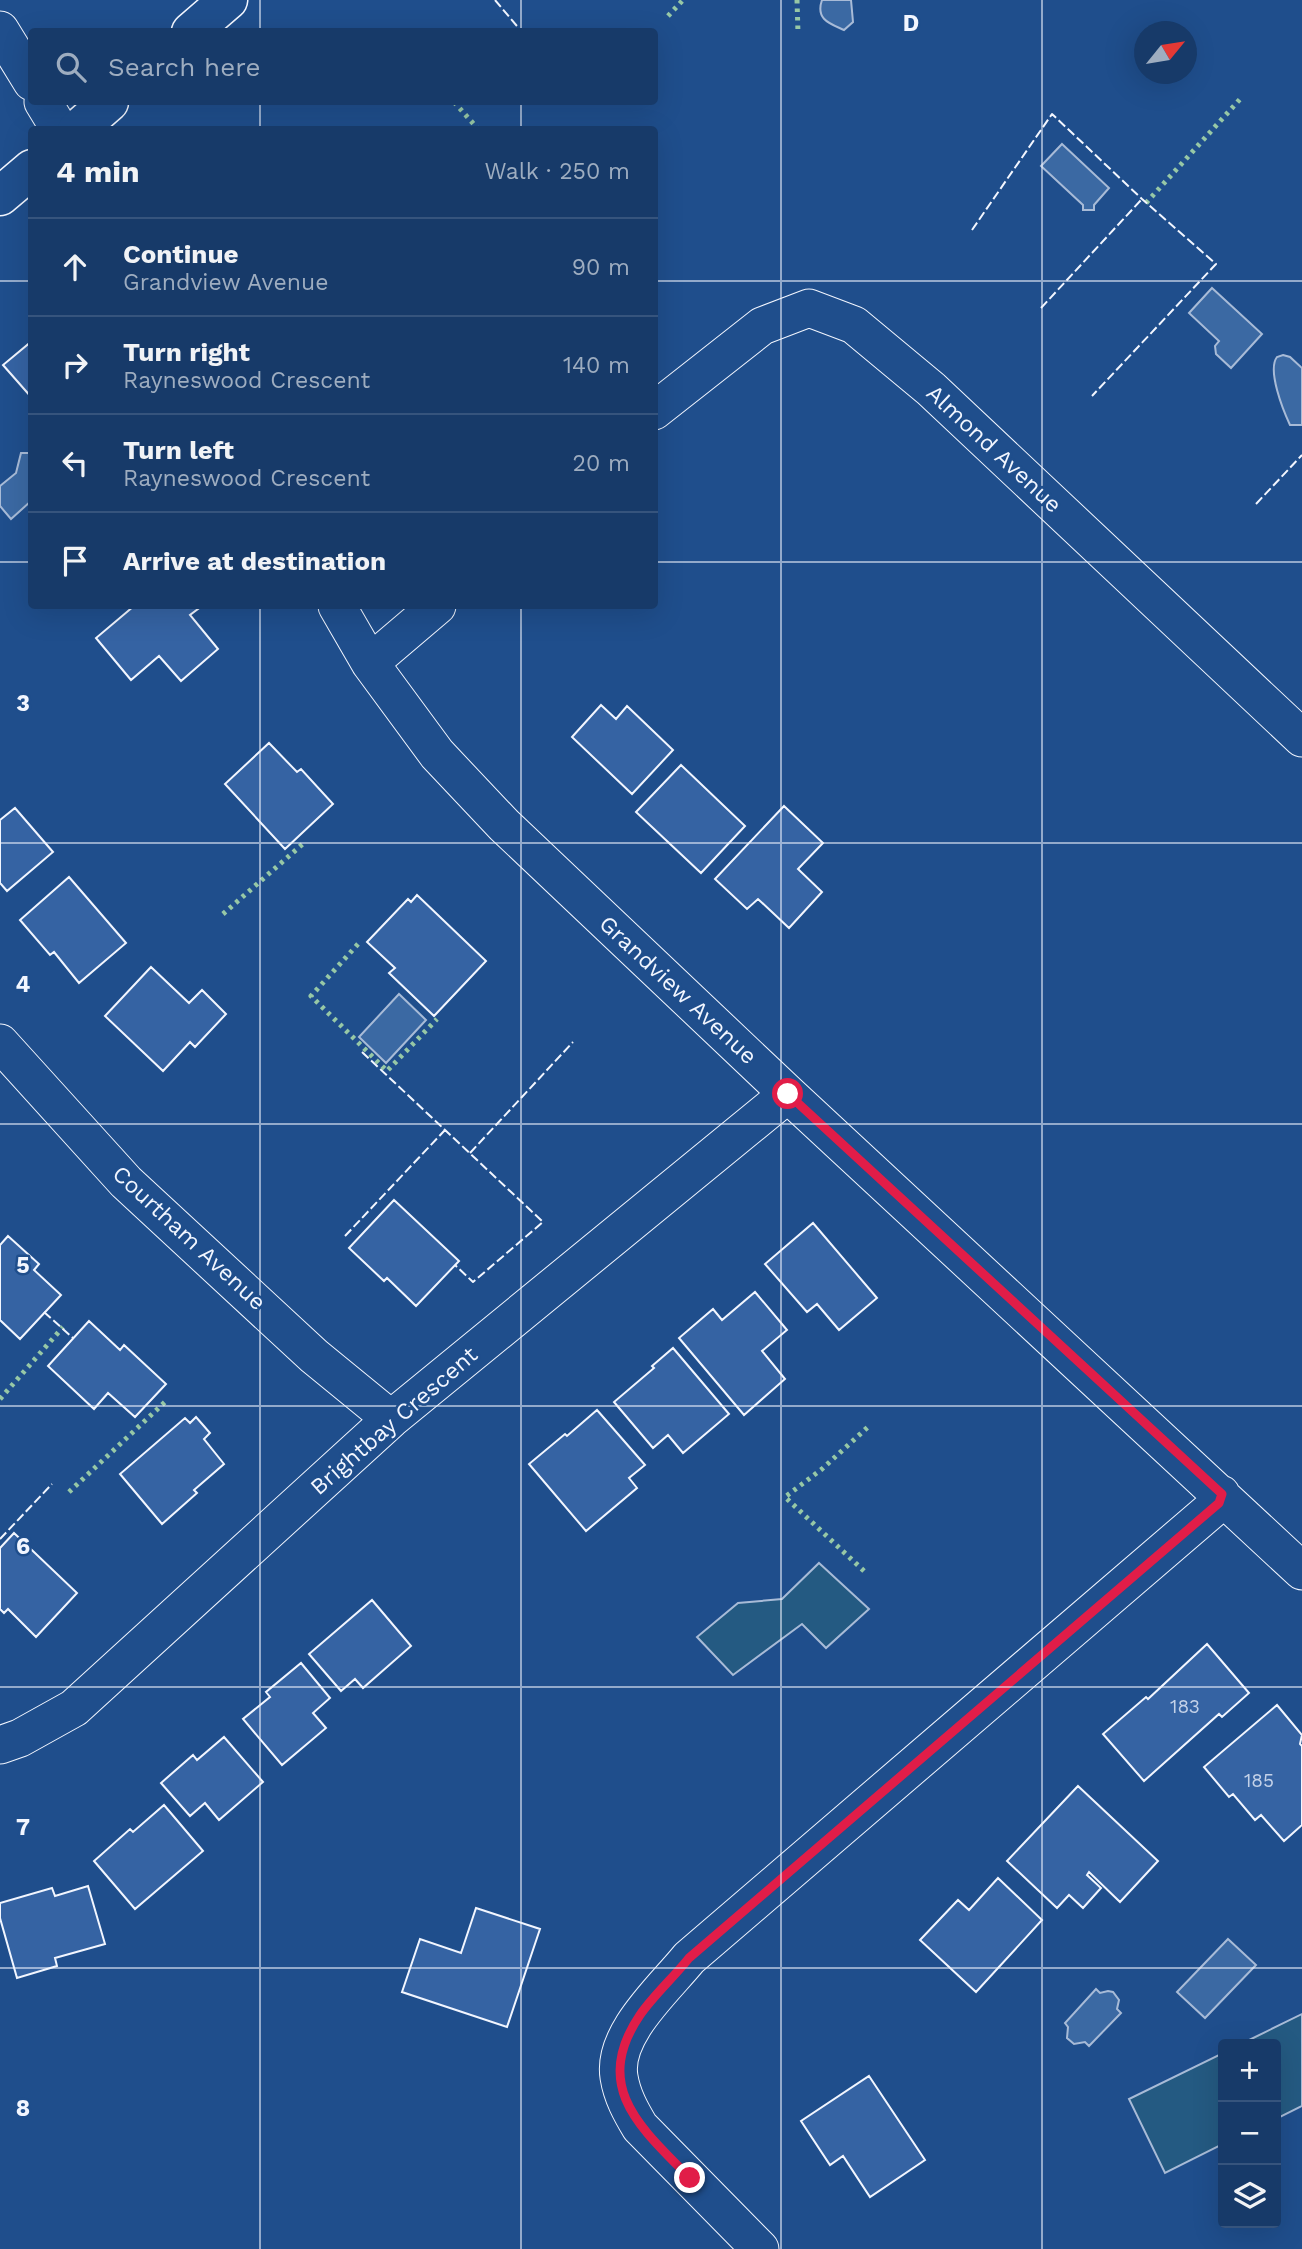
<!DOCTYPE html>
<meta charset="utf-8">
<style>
body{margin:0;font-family:"Work Sans",sans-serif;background:#20416f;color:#f1f3f6}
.controls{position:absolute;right:21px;bottom:21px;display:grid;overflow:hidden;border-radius:7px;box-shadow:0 7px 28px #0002}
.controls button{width:63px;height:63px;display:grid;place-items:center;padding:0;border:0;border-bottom:2px solid #36547d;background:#173a69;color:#f1f3f6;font:35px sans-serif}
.compass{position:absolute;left:1134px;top:21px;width:63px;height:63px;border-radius:50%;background:#173a69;box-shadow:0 7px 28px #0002;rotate:60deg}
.stop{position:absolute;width:21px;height:21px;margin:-16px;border:5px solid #e11d48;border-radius:50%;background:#fff}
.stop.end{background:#e11d48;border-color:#fff;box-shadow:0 2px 7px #0008}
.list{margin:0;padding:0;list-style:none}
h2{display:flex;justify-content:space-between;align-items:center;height:91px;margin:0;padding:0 28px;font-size:30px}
h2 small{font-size:23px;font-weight:400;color:#9eadc0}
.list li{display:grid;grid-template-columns:46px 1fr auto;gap:21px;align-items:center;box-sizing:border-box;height:98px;padding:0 28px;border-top:2px solid #36547d}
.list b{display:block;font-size:26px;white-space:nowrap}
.list p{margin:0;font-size:23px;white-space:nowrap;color:#9eadc0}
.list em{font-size:23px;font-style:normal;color:#9eadc0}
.icon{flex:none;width:38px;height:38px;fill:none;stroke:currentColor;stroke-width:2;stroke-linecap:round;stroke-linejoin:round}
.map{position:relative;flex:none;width:1302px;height:2249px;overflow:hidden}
.search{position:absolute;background:#173a69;box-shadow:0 7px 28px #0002;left:28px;top:28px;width:630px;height:77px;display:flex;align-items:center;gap:18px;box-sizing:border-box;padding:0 24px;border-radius:7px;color:#9eadc0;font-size:26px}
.panel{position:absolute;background:#173a69;box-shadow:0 7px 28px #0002;left:28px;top:126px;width:630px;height:483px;border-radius:7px}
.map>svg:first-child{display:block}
.green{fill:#245a82;stroke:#a8bbd7;stroke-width:2}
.water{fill:#3b69a3;stroke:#a8bbd7;stroke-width:2}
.building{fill:#3563a3;stroke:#f2f6ff;stroke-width:2}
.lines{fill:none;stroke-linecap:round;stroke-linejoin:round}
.minor-casing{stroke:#f2f6ff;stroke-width:39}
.tertiary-casing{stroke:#f2f6ff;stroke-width:41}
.minor{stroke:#1f4e8c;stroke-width:37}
.tertiary{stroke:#1f4e8c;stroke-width:38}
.hedge{stroke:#97c8a6;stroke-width:5;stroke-dasharray:3.5 5;stroke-linecap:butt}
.fence{stroke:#f2f6ff;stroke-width:2;stroke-dasharray:9 3.5;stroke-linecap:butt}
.route{stroke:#e11d48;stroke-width:9}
.grid{fill:none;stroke:#f2f6ff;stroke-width:2;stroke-opacity:0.55}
.labels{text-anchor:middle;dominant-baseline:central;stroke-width:5;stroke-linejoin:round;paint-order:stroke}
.number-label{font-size:19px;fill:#c3d1e8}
.street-label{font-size:23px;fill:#f2f6ff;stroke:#1f4e8c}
.grid-label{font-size:23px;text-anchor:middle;font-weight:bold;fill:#f2f6ff;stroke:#1f4e8c;stroke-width:5;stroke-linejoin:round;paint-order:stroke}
</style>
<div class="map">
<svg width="1302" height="2249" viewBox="0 0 1302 2249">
<rect width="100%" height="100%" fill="#1f4e8c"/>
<path class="green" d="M819 1563 869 1609 826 1648 802 1624 733 1675 697 1637 738 1603 782 1599Z
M1302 2014V2106L1276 2119V2044H1241Z
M1223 2053V2144L1165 2173 1129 2099Z"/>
<path class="water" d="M822 0H851L853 22 844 30C831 24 815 20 822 0Z
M1062 144 1109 188 1094 205V210H1083V205L1041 166Z
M1212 288 1262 334 1231 368 1216 354 1215 346 1219 341 1189 313Z
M1283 355 1290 357 1302 368V425H1290C1283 410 1267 370 1277 357Z
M21 453H31V501L11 519 0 506V486L16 473Z
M399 994 426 1020 386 1063 359 1037Z
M1228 1939 1256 1965 1205 2018 1177 1992Z
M1096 1989 1100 1993 1108 1991 1113 1992 1119 2000 1117 2009 1121 2013 1089 2046 1085 2042 1074 2044 1067 2038 1068 2027 1065 2023Z"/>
<path class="building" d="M32 341V398L3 365Z
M134 606H202L190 615 218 649 181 681 159 656 131 680 96 638Z
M601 705 616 719 627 706 673 750 632 794 572 737Z
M269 743 297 772 301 769 333 804 285 849 225 784Z
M681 765 745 826 701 873 636 812Z
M784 806 823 843 798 869 822 892 789 928 758 899 747 909 715 879Z
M15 808 53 852 7 891 0 883V820Z
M69 877 126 943 79 983 54 952 50 955 20 920Z
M417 895 486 961 434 1016 389 973 395 968 367 942 408 899 411 902Z
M151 967 189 1003 202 990 226 1014 195 1047 190 1042 163 1071 105 1016Z
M394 1200 459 1261 416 1306 387 1278 384 1281 349 1248Z
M813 1223 877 1298 839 1330 817 1304 807 1312 765 1264Z
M8 1236 39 1264 34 1270 61 1295 20 1339 0 1320V1245Z
M755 1292 787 1330 762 1351 785 1379 744 1415 679 1338 713 1309 722 1320Z
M89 1321 120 1350 124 1345 166 1384 135 1417 108 1393 94 1409 48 1366Z
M673 1348 729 1414 683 1453 668 1435 653 1448 614 1402 654 1368 652 1366Z
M597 1410 645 1465 629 1478 637 1488 586 1531 529 1464 565 1434 567 1436Z
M196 1417 210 1433 204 1439 224 1464 194 1490 197 1493 162 1524 120 1474 185 1418 190 1423Z
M14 1533 77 1593 36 1637 8 1609 4 1613 0 1609V1548Z
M372 1600 411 1646 363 1688 355 1679 341 1691 309 1654Z
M1207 1644 1249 1693 1222 1717 1219 1714 1144 1781 1103 1734 1146 1697 1148 1699Z
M301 1663 330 1698 313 1713 326 1728 282 1765 243 1719 270 1697 266 1692Z
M1277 1705 1302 1735 1300 1744 1302 1746V1825L1284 1841 1261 1815 1255 1820 1233 1794 1229 1797 1204 1767Z
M224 1737 263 1782 219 1820 205 1803 190 1816 161 1783 193 1755 197 1760Z
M1078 1786 1158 1861 1120 1902 1089 1872 1087 1875 1101 1888 1083 1908 1069 1895 1057 1908 1007 1861Z
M164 1805 203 1851 135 1909 94 1861 130 1829 133 1832Z
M998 1878 1042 1920 976 1992 920 1940 958 1900 969 1910Z
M88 1886 105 1944 55 1958 57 1966 17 1978 0 1918V1903L52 1888 55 1896Z
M476 1908 540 1929 507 2027 402 1992 420 1939 461 1953Z
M869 2076 925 2160 870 2197 843 2156 830 2165 801 2121Z"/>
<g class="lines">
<g class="minor-casing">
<path id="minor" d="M0 30 32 82
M43 102 60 130
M654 411 762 326 809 308 854 325 931 389 1302 738
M337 606 370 663 437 754 504 825 788 1094 1302 1571
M370 663 437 606
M0 1043 126 1182 314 1356 391 1419
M0 1745 20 1738 74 1708 391 1419 788 1094
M760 2249 640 2127C631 2112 622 2096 619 2077 612 2034 664 1989 689 1958L1219 1503 1221 1494"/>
</g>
<g class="tertiary-casing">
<path id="tertiary" d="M191 32 228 0
M77 130 109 102
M0 196 32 169"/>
</g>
<use href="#minor" class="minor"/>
<use href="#tertiary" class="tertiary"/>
<path class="hedge" d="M797 0 798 33
M668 16 683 0
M454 102 479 130
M1146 203 1242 97
M223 914 305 842
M358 944 311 996 387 1071 437 1019
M0 1399 63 1327
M69 1492 165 1402
M864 1571 785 1497 822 1469 869 1426"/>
<path class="fence" d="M495 0 522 32
M972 230 1052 114 1142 199 1216 264 1092 396
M1041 308 1142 199
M1256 504 1302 455
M362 1052 543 1222 473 1282 455 1265
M470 1153 573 1042
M345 1236 445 1130
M44 1312 73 1338
M0 1539 52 1484"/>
</g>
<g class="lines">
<path class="route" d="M690 2178C641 2128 591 2087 640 2015 653 1996 674 1977 689 1958L1219 1503 1222 1494 788 1094"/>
</g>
<path class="grid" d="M260 0V32M521 0V32M781 0V2249M1042 0V2249M260 102V130M521 102V130M0 281H32M654 281H1302M0 562H32M654 562H1302M260 606V2249M521 606V2249M0 843H1302M0 1124H1302M0 1406H1302M0 1687H1302M0 1968H1302"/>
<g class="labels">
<g class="number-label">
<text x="1185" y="1706">183</text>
<text x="1259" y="1780">185</text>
</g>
<g class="street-label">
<text transform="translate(994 449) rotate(43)">Almond Avenue</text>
<text transform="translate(678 990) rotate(43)">Grandview Avenue</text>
<text transform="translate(189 1238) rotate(43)">Courtham Avenue</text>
<text transform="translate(394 1421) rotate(-41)">Brightbay Crescent</text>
</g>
</g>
<g class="grid-label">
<text x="911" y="31">D</text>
<text x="23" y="711">3</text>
<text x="23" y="992">4</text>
<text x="23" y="1273">5</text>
<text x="23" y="1554">6</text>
<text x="23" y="1835">7</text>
<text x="23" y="2116">8</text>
</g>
</svg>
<div class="controls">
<button>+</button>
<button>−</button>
<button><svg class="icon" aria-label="layers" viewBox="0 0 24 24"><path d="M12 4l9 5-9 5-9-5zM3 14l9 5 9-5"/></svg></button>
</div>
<svg class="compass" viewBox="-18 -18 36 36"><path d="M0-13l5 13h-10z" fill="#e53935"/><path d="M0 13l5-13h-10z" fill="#9eadc0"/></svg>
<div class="stop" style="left:788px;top:1094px"></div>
<div class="stop end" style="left:690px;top:2178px"></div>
<div class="search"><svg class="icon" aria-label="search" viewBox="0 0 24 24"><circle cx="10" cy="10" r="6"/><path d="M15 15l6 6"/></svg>Search here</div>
<section class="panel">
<h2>4 min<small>Walk · 250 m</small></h2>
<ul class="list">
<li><svg class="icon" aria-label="ahead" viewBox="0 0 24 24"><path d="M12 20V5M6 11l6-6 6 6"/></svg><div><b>Continue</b><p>Grandview Avenue</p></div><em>90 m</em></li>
<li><svg class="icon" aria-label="right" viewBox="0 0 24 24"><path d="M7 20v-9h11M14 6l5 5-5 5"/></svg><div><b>Turn right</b><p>Rayneswood Crescent</p></div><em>140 m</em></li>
<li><svg class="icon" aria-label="left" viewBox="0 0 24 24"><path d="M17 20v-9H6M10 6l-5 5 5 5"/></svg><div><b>Turn left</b><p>Rayneswood Crescent</p></div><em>20 m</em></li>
<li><svg class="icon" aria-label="arrive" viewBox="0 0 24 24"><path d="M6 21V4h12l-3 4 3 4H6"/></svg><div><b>Arrive at destination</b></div></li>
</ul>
</section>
</div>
